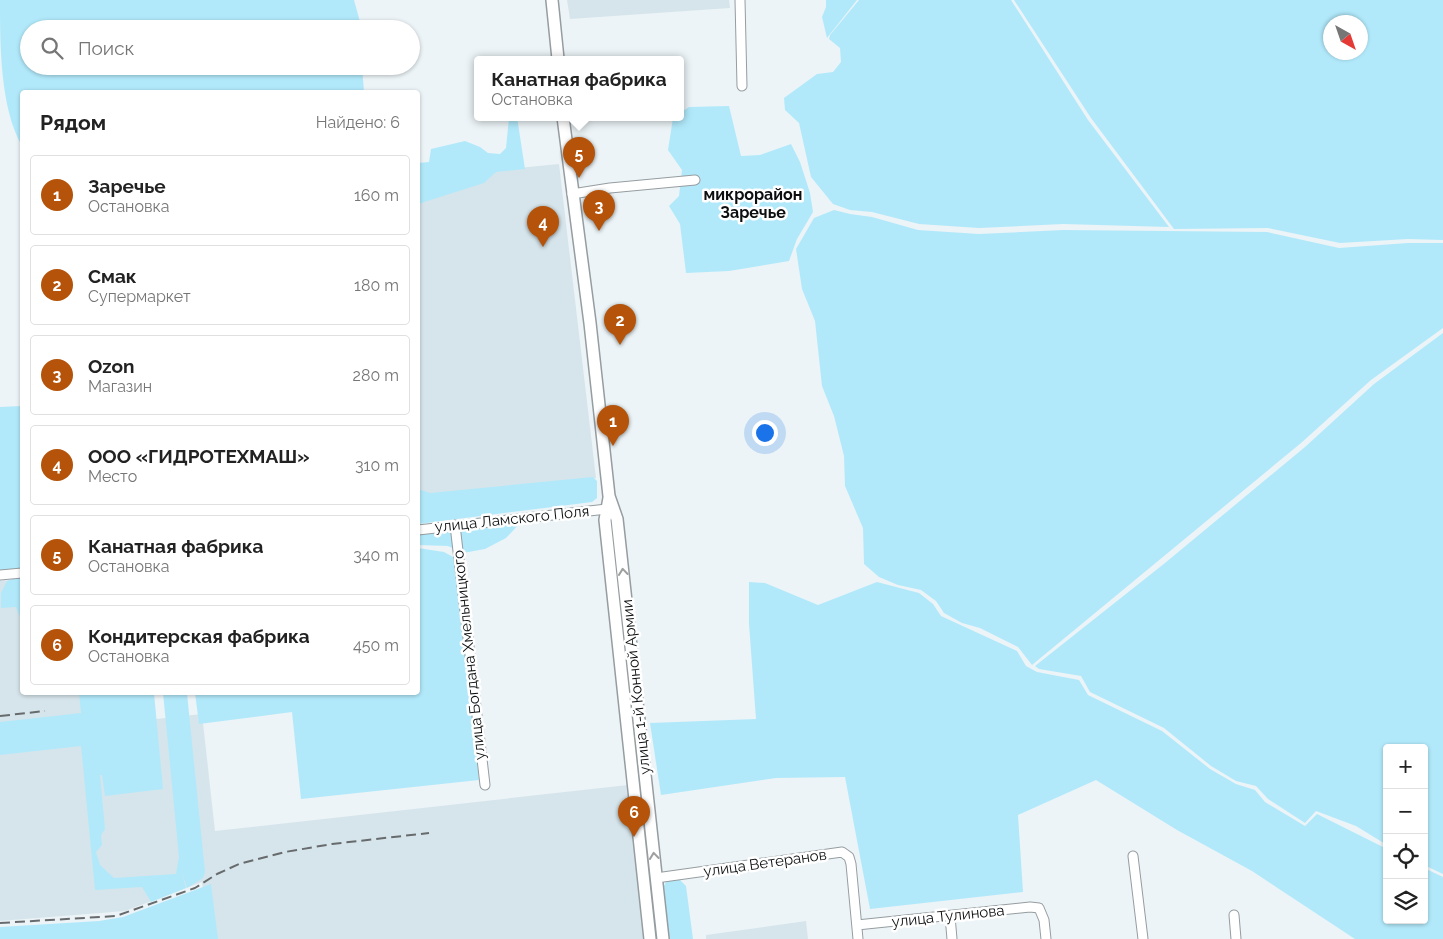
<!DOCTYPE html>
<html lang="ru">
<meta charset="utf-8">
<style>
body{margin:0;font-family:Raleway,sans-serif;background:#f6f6f6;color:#222}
.controls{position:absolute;right:15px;bottom:15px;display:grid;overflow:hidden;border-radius:5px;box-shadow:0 1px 4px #0004}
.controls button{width:45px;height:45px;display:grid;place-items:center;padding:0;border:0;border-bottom:1px solid #e0e0e0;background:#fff;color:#222;font:25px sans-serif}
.compass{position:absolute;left:1323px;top:15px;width:45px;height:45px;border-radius:50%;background:#fff;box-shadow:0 1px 4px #0004;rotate:140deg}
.you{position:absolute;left:764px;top:432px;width:18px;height:18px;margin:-12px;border:4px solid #fff;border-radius:50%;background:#1a73e8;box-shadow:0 0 0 8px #1a73e833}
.badge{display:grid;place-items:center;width:32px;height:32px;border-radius:50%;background:#b45309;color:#fff;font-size:16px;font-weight:700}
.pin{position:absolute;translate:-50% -41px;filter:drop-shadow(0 1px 2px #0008)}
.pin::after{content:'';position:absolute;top:26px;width:18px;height:15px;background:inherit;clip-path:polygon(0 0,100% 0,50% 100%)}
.popup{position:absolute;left:474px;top:56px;width:210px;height:65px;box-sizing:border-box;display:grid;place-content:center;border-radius:5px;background:#fff;filter:drop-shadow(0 1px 4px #0005);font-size:16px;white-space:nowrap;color:#767676}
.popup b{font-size:19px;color:#222}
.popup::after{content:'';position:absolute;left:50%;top:100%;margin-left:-10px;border:10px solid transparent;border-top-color:#fff}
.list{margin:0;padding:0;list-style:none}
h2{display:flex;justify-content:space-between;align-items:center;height:65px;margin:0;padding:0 20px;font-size:21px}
h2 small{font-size:16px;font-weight:400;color:#767676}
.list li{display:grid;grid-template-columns:32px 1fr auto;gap:15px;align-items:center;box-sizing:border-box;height:80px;margin:0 10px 10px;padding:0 10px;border:1px solid #e0e0e0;border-radius:5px}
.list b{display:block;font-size:19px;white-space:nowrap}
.list p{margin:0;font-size:16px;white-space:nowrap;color:#767676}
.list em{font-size:16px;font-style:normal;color:#767676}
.icon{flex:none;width:28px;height:28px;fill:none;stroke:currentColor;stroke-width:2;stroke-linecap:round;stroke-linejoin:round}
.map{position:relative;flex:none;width:1443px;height:939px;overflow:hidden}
.search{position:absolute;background:#fff;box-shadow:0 1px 4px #0004;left:20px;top:20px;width:400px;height:55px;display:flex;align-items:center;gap:12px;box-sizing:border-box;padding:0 18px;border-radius:28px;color:#767676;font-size:19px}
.panel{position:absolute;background:#fff;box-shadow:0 1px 4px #0004;left:20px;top:90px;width:400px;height:605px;border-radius:5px}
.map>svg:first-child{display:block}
.built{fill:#d6e5eb}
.green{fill:#b1e9fb;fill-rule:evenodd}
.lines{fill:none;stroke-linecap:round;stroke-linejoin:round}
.minor-casing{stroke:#969da0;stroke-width:11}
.major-casing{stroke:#969da0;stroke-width:14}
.minor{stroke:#fff;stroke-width:9}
.major{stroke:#fff;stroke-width:11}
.rail{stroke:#676b6d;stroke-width:2;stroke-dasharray:10 5;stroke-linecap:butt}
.oneway{stroke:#9e9f9f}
.labels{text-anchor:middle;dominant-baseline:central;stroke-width:5;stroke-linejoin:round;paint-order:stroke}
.street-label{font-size:15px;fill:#0c0e0f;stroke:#fff}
.neighbourhood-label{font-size:16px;font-weight:bold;fill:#0c0e0f;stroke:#fff}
</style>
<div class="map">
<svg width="1443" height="939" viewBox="0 0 1443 939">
<rect width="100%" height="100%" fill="#ecf4f7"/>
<path class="built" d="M567 0H729L730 8 570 19Z
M559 164 596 478 425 496 418 493V202L498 170Z
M22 579V692L142 693 144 716 0 733V581Z
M202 714 215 831 628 785 644 939H208L202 882 125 911 0 921V736Z
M806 921 808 939H706V935Z"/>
<path class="green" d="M0 0H354L362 29H29V66H362L364 92H22V146C0 108 0 44 0 0Z
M826 0H857L827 38 822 17 826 7Z
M859 0H1011L1088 120 1169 227 1063 224 979 228 919 224 872 212 850 210 833 204 811 177 799 123 785 110 784 98 817 74 833 72 841 62 840 48 829 39 830 35Z
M1014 0H1443V240L1408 239 1340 243 1268 228 1174 229 1091 118ZM1330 22H1360V52H1330Z
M729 106 741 156 760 155 791 144 800 162 810 193 813 212 797 239 789 261 729 271 686 273 680 224 669 206 679 196 682 170 668 150 673 118 680 117V113L689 107Z
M517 117 525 169 496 172 484 183 418 204V163L429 162 431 149 465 141 480 147 488 153 500 154 506 148 509 118Z
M834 210 850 214 872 217 918 230 979 234 1063 230 1267 232 1339 248 1408 243H1443V328L1371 380 1301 443 1032 665 1018 647 980 628 962 623 944 613 936 601 921 590 898 585 879 577 864 564 863 528 845 486 844 456 834 416 822 386 815 321 802 289 796 249 814 218Z
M1443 333V874L1424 865V748H1387V845L1356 826 1316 811 1305 823 1268 799 1256 786 1236 781 1211 766 1164 728 1090 692 1081 676 1039 669 1035 666 1165 563 1305 447 1374 384Z
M22 406V570L0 572V407Z
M593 477 597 481V498L592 502 418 524V489L430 493Z
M522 521 506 538 485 549 463 553 448 546 418 545V533Z
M418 548 444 552 455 558 479 780 301 799 292 712 199 724 195 693 418 692Z
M22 576V622L16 607 1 608V593L7 581Z
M749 582 765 583 818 605 877 582 919 593 933 604 941 616 1017 651 1026 666 1037 672 1079 680 1088 695 1162 731 1210 769 1236 784 1255 790 1265 802 1305 826 1317 814 1387 849V920H1424V868L1443 877V939H1355L1252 871 1177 830 1096 780 1018 815 1023 892 870 909 845 777 776 778 661 795 650 723 756 719 749 624Z
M79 693H154L163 789 105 796 102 775H100L105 829 101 835 102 845 96 852 100 865 114 878 176 874 179 857 163 693H187L205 872 203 878 187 888 181 870 186 888 151 902 142 887 95 890 81 746 0 755V722L81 713Z
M678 878 686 886 693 939H668L664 886 667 880Z
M211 884 218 939H0V927L99 921 123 917Z"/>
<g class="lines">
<g class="minor-casing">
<path id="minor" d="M740 0 742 86
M572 194 610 188 695 180
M455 525 485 785
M418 530 607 509
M0 575 22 573
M1133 856 1143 939
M656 878 842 852 849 857 851 864 858 939
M1234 915 1236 939
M950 916 952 939
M857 925 1030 907 1039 908 1044 920 1046 939"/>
</g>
<g class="major-casing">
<path id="major" d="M552 0 558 59
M563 117 590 323 609 496 617 519 663 939
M609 498 605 520 650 939"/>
</g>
<use href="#minor" class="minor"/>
<use href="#major" class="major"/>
<path class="rail" d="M0 716 45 711
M0 923 116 916 195 888 217 874 239 864 285 852 332 844 429 833"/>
</g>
<defs><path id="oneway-chevron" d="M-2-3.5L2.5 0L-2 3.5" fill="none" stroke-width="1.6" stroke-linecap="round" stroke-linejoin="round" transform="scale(1.25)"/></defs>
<g class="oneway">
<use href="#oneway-chevron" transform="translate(623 572) rotate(-96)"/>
<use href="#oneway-chevron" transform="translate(654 856) rotate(-96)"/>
</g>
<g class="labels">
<g class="street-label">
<text transform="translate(512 519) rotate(-6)">улица Ламского Поля</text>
<text transform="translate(469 655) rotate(-96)">улица Богдана Хмельницкого</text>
<text transform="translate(636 687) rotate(-96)">улица 1-й Конной Армии</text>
<text transform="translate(765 863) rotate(-8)">улица Ветеранов</text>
<text transform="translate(948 916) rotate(-6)">улица Тулинова</text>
</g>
<g class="neighbourhood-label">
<text x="753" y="194">микрорайон<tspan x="753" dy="18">Заречье</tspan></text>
</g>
</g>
</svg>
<div class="controls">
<button>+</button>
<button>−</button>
<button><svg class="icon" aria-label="locate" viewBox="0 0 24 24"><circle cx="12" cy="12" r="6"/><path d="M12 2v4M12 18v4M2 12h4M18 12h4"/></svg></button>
<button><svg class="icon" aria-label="layers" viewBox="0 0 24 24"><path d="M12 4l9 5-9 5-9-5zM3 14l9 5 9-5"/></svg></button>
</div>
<svg class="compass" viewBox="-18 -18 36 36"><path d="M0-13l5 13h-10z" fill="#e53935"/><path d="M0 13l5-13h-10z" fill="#767676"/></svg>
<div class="you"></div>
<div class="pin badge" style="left:613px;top:446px">1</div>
<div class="pin badge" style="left:620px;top:345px">2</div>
<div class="pin badge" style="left:599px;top:231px">3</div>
<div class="pin badge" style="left:543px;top:247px">4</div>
<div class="pin badge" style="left:579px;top:178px">5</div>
<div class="popup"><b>Канатная фабрика</b>Остановка</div>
<div class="pin badge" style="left:634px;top:837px">6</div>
<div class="search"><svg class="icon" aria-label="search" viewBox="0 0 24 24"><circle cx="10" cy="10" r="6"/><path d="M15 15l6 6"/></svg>Поиск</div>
<section class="panel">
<h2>Рядом<small>Найдено: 6</small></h2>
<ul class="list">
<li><span class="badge">1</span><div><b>Заречье</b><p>Остановка</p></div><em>160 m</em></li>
<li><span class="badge">2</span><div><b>Смак</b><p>Супермаркет</p></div><em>180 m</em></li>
<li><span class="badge">3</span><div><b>Ozon</b><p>Магазин</p></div><em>280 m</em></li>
<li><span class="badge">4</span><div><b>ООО «ГИДРОТЕХМАШ»</b><p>Место</p></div><em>310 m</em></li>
<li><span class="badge">5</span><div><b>Канатная фабрика</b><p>Остановка</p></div><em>340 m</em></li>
<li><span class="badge">6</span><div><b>Кондитерская фабрика</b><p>Остановка</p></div><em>450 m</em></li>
</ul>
</section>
</div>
